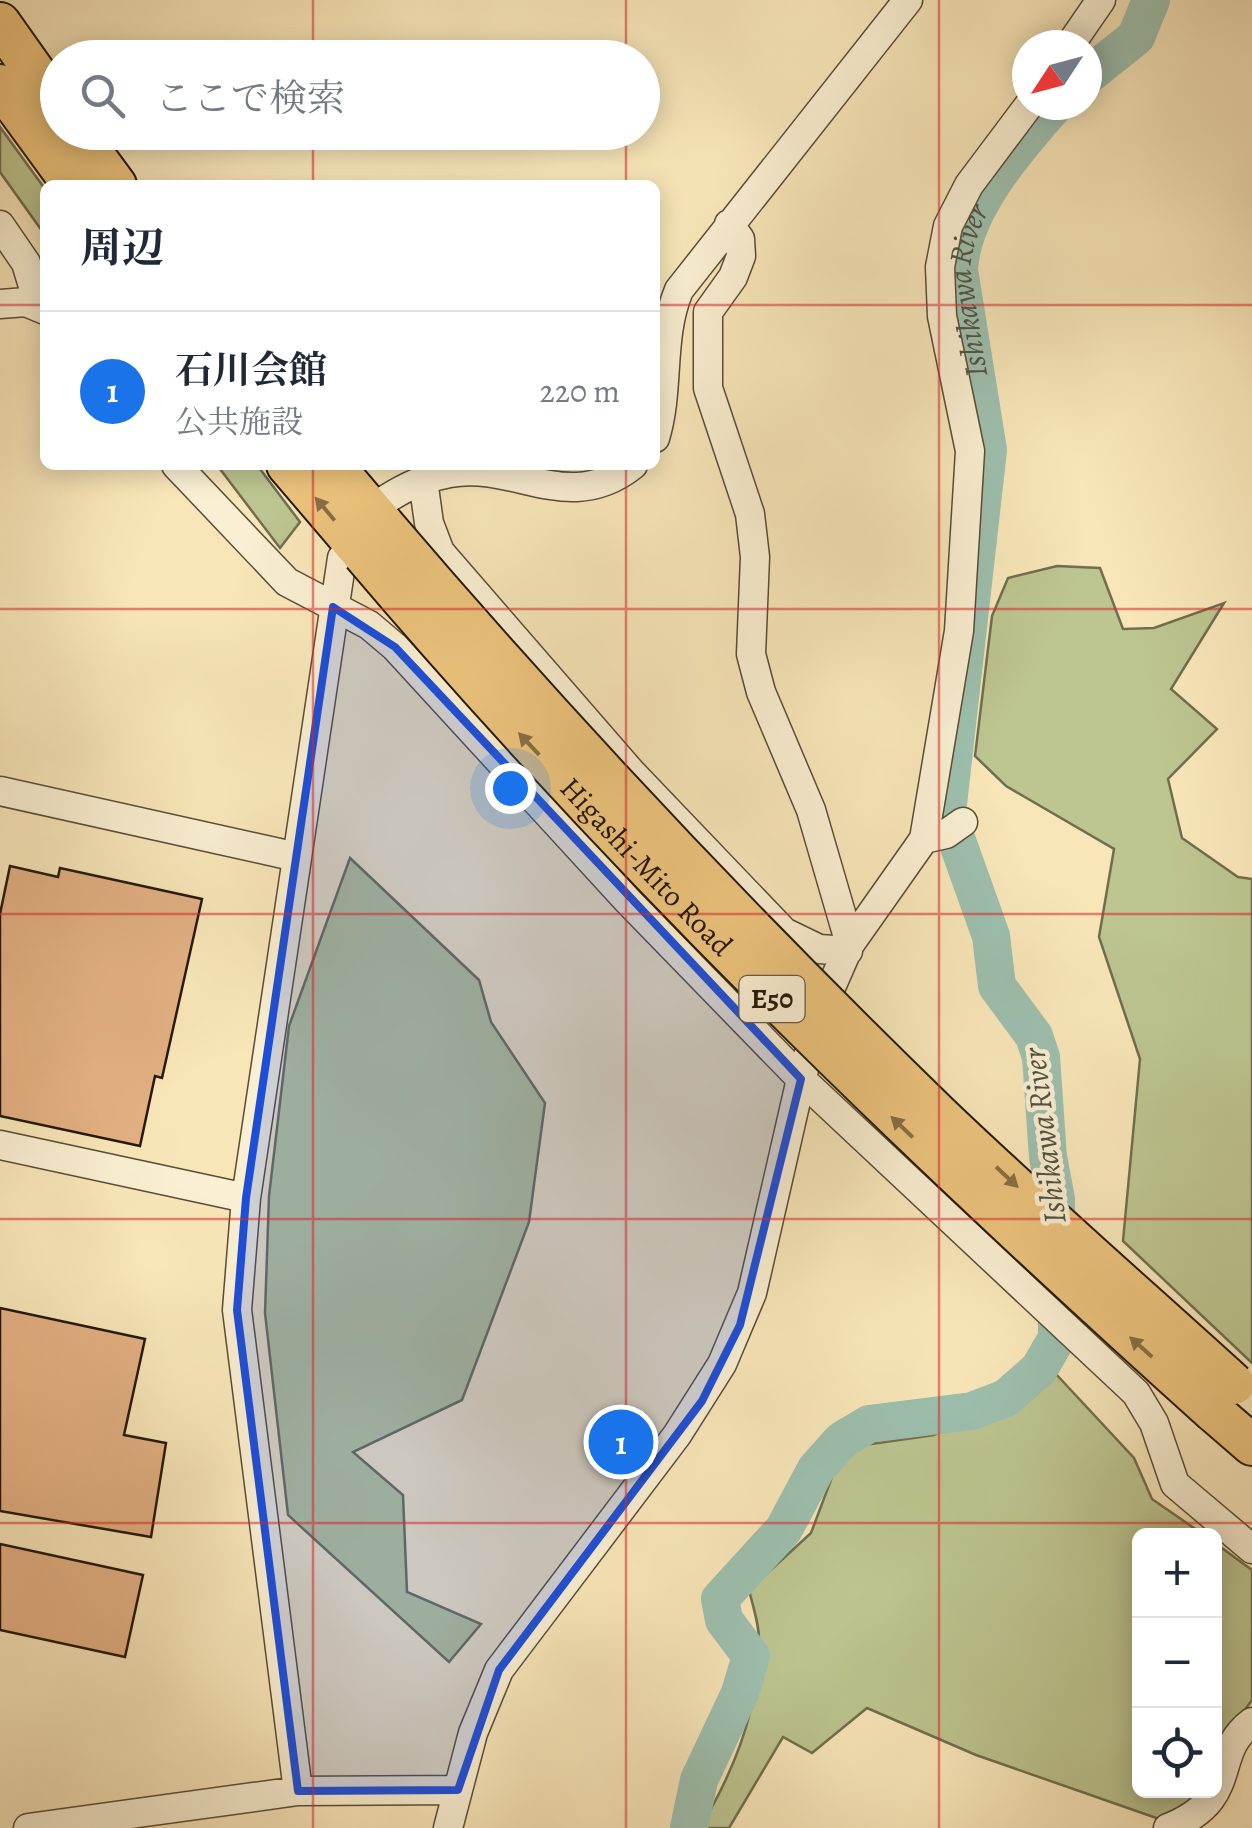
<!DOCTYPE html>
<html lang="ja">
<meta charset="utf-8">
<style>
body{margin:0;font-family:Alegreya,"Noto Serif JP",serif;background:#f2f2f3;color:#1f2937}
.controls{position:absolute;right:30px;bottom:30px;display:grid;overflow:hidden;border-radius:15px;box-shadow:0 5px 25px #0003}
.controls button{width:90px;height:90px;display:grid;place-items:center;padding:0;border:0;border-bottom:2px solid #e0e1e3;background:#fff;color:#1f2937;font:50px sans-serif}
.compass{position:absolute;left:1012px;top:30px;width:90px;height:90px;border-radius:50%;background:#fff;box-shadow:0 5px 25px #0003;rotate:234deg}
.you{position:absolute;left:510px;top:788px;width:35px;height:35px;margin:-25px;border:8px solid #fff;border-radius:50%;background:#1a73e8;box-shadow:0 0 0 15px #1a73e833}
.badge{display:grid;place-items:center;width:65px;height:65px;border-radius:50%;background:#1a73e8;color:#fff;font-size:32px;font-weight:700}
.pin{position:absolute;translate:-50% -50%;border:5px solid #fff;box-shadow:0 2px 10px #0006}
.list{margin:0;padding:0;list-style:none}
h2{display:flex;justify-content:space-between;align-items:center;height:130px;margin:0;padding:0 40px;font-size:42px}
h2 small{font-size:32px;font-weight:400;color:#747a83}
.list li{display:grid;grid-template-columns:65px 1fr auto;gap:30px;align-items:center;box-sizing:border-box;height:160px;padding:0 40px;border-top:2px solid #e0e1e3}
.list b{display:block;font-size:38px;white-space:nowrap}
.list p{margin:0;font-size:32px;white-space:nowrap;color:#747a83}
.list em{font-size:32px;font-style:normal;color:#747a83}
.icon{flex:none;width:55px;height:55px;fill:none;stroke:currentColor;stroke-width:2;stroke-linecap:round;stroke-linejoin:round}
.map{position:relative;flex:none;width:1252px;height:1828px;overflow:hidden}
.search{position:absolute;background:#fff;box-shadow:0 5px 25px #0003;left:40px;top:40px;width:620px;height:110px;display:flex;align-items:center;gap:25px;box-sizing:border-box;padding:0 35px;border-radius:55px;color:#747a83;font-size:38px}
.panel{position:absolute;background:#fff;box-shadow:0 5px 25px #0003;left:40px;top:180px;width:620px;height:290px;border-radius:15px}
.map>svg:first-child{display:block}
.green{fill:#bdc590;stroke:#706e4e;stroke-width:2.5}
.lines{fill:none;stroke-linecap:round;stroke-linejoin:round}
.river{stroke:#9dc0af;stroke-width:38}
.building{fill:#e2b083;stroke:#23180b;stroke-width:2.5}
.minor-casing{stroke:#584c36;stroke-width:31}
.highway-casing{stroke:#23180b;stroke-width:44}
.minor{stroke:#faefd2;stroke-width:28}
.highway{stroke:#ecc37c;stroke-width:40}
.highway-bridge-casing{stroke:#23180b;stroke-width:44;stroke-linecap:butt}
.highway-bridge{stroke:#ecc37c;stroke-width:40}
.oneway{fill:#886e44}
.marked{fill:#1d4ed8;fill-opacity:0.2;stroke:#1d4ed8;stroke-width:8;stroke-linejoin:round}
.grid{fill:none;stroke:#d62828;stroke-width:2.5;stroke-opacity:0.55}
.labels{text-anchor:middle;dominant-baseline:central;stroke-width:9;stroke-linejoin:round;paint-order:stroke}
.shield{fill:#faefd2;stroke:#645847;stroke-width:2.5}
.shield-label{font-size:28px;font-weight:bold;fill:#23180b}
.street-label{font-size:30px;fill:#23180b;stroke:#faefd2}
.water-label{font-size:32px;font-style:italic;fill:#4e5344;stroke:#faefd2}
</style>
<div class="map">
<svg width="1252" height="1828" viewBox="0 0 1252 1828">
<rect width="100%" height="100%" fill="#f8e6b9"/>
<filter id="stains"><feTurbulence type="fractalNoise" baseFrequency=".002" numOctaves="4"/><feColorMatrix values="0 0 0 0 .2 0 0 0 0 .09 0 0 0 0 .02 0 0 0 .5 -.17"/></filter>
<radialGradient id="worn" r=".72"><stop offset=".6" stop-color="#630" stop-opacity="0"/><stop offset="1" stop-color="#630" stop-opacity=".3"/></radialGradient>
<path class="green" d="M0 127 45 189V235L0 172Z
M217 465H257L300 522 280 548Z
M1057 566 1100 568 1123 629 1154 628 1224 603 1171 689 1217 729 1168 779 1182 838 1238 877 1252 879V1363L1123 1241 1140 1059 1099 937 1114 849 1006 786 975 756 992 616 1008 578Z
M350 858 479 980 491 1022 545 1103 529 1222 462 1400 353 1452 403 1495 407 1592 481 1624 449 1662 288 1515 265 1313 269 1196 289 1026Z
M1055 1373 1134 1458 1152 1499 1204 1535 1140 1536V1790L1201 1791 1165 1821 976 1755 867 1708 812 1753 783 1737 729 1828H700C733 1773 759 1709 759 1644 760 1626 753 1607 749 1590L811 1533 843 1448 934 1435Z
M1215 1543 1252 1570V1700L1215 1751Z"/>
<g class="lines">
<g class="river">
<path d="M1087 76 1136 37 1151 0"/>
<path id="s1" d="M689 1828 699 1780 740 1693 751 1656 724 1620 720 1599 784 1529 816 1469 842 1440 869 1424 972 1411 1006 1398 1039 1369 1057 1338 1056 1199 1048 1157 1041 1057 1034 1036 997 986 991 936 947 813 988 450 959 270C962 210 1016 149 1055 105"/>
</g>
</g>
<path class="building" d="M10 866 58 877 60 868 202 899 162 1078 155 1076 140 1146 0 1116V914Z
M0 1308 145 1339 124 1435 166 1443 151 1537 0 1511Z
M630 1415 654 1433 623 1474 591 1449 606 1429 615 1435Z
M0 1544 143 1575 125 1657 0 1630Z"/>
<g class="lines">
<g class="minor-casing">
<path id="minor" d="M1070 45 1101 0
M729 224 740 239 741 256 733 277 708 312V388L750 514 755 557 751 654 761 692 811 810 850 944
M0 225 26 263 39 306
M0 304 26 302 45 310
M655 438C670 389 659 338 679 290L908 0
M176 465 287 582 369 625 395 647 628 901 801 1079 1136 1393 1154 1423 1175 1484 1252 1549
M423 480 429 523 440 552 630 771 784 932 819 949 848 951
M385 500C405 487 426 477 450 473 516 461 569 516 633 465
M0 791 297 857
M924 839 946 834 963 822
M0 1145 246 1198
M298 1791 237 1310 246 1198 342 558
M28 1828 298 1791 458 1790
M448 1828 473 1733 499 1670 677 1435 722 1364 752 1293 801 1079 825 1001 850 944 924 839 959 631 970 451 942 316 940 267 948 226 969 185 1029 105
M1168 1828C1243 1798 1208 1755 1252 1722"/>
</g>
<g class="highway-casing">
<path id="highway" d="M0 23 58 105
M0 85 73 185
M77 132 116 185
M287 465 363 554
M333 465 384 525
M1214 1412 1252 1445"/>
</g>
<use href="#minor" class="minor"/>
<use href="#highway" class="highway"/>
<g class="highway-bridge-casing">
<g id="highway-bridge">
<path d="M384 525C559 730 744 926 938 1114 1034 1206 1135 1294 1234 1384"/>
<path id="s2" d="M363 554C625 863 913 1142 1214 1412"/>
</g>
</g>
<use href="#highway-bridge" class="highway-bridge"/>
</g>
<defs><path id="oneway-solid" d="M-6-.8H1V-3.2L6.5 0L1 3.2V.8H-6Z" transform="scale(2.5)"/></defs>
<g class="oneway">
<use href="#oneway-solid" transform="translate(325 509) rotate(-130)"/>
<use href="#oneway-solid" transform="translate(529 744) rotate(-133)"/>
<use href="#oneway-solid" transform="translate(902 1127) rotate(-136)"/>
<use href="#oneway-solid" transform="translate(1007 1177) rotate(43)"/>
<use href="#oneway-solid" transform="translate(1141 1347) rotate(-138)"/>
</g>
<path class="marked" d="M333 607 395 647 801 1079 740 1325 702 1401 499 1670 458 1790 298 1791 237 1310 246 1198Z"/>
<path class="grid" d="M313 0V58M626 0V58M939 0V1828M313 132V185M626 132V185M0 305H45M655 305H1252M313 465V1828M626 465V1828M0 609H1252M0 914H1252M0 1219H1252M0 1523H1252"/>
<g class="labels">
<rect class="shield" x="739.5" y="976" width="65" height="46" rx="8"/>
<g class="shield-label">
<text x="772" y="999">E50</text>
</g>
<g class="street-label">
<text stroke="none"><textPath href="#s2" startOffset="422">Higashi-Mito Road</textPath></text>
</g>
<g class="water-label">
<text stroke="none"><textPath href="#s1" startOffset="1778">Ishikawa River</textPath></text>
<text transform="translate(1044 1136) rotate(-97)">Ishikawa River</text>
</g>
</g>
<rect width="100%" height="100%" filter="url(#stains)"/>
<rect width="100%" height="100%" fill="url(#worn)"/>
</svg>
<div class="controls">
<button>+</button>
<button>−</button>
<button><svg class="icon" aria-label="locate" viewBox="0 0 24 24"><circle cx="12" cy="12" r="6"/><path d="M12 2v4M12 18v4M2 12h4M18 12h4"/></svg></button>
</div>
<svg class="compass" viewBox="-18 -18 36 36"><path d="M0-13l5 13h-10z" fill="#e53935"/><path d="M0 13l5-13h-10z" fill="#747a83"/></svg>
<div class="you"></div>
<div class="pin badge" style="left:621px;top:1442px">1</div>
<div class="search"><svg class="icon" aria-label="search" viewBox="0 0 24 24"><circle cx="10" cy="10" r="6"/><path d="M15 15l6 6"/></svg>ここで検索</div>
<section class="panel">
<h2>周辺<small></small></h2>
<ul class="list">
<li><span class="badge">1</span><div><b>石川会館</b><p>公共施設</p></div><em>220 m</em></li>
</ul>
</section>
</div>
